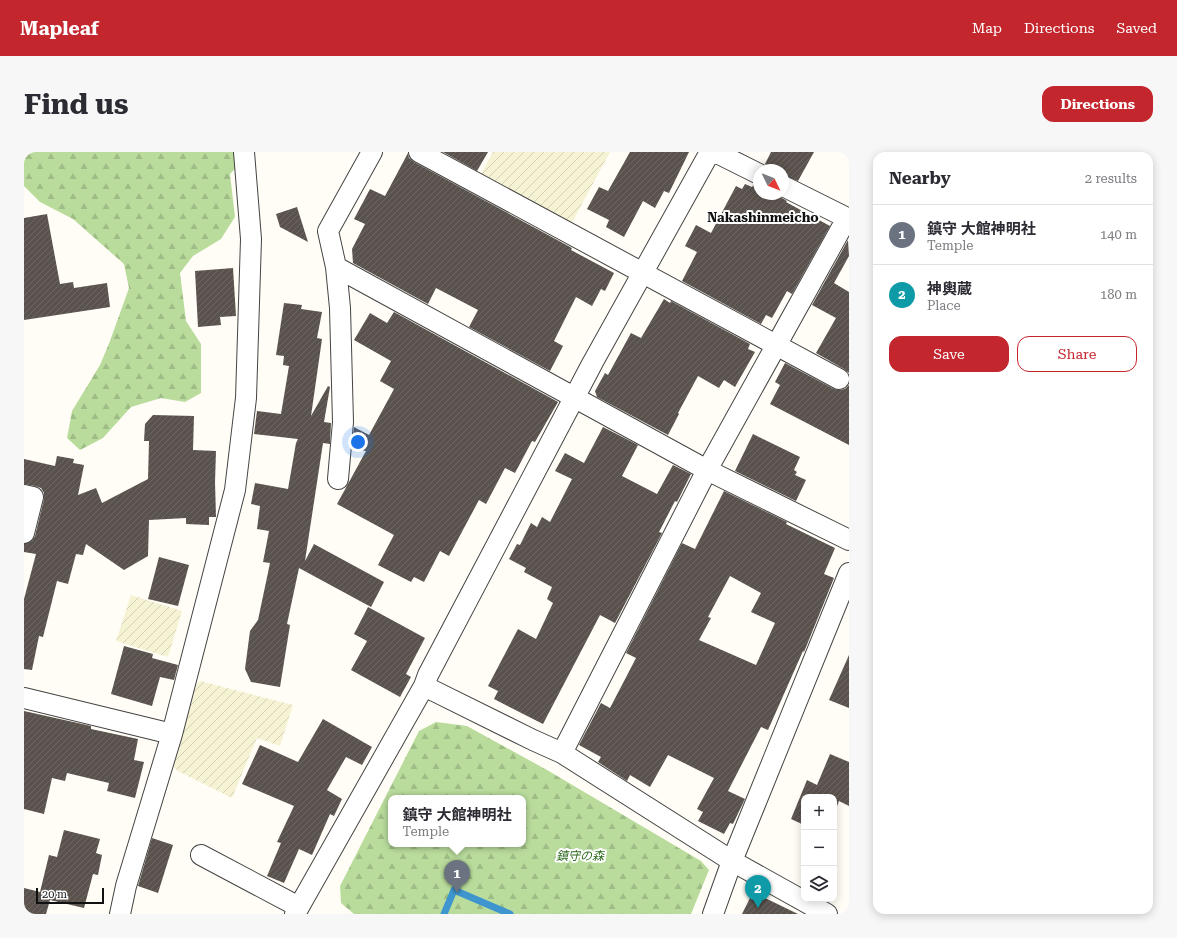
<!DOCTYPE html>
<meta charset="utf-8">
<style>
body{margin:0;font-family:"Roboto Serif","Noto Sans JP",serif;background:#f7f7f7;color:#2b2b33}
.controls{position:absolute;right:12px;bottom:12px;display:grid;overflow:hidden;border-radius:8px;box-shadow:0 2px 10px #0003}
.controls button{width:36px;height:36px;display:grid;place-items:center;padding:0;border:0;border-bottom:1px solid #e1e1e2;background:#fff;color:#2b2b33;font:20px sans-serif}
.compass{position:absolute;left:729px;top:12px;width:36px;height:36px;border-radius:50%;background:#fff;box-shadow:0 2px 10px #0003;rotate:133deg}
.scale{position:absolute;left:12px;bottom:10px;width:68px;box-sizing:border-box;padding-left:4px;border:2px solid #111;border-top:0;font-size:11px;line-height:14px;white-space:nowrap;color:#111;-webkit-text-stroke:3px #fff;paint-order:stroke}
.you{position:absolute;left:334px;top:290px;width:14px;height:14px;margin:-10px;border:3px solid #fff;border-radius:50%;background:#1a73e8;box-shadow:0 0 0 6px #1a73e833}
.badge{display:grid;place-items:center;width:26px;height:26px;border-radius:50%;background:#c4262e;color:#fff;font-size:13px;font-weight:700}
.pin{position:absolute;translate:-50% -33px;filter:drop-shadow(0 1px 2px #0008)}
.pin::after{content:'';position:absolute;top:21px;width:14px;height:12px;background:inherit;clip-path:polygon(0 0,100% 0,50% 100%)}
.popup{position:absolute;left:364px;top:643px;width:138px;height:52px;box-sizing:border-box;display:grid;place-content:center;border-radius:8px;background:#fff;filter:drop-shadow(0 1px 3px #0005);font-size:13px;white-space:nowrap;color:#7c7c81}
.popup b{font-size:15px;color:#2b2b33}
.popup::after{content:'';position:absolute;left:50%;top:100%;margin-left:-8px;border:8px solid transparent;border-top-color:#fff}
.list{margin:0;padding:0;list-style:none}
h2{display:flex;justify-content:space-between;align-items:center;height:52px;margin:0;padding:0 16px;font-size:17px}
h2 small{font-size:13px;font-weight:400;color:#7c7c81}
.list li{display:grid;grid-template-columns:26px 1fr auto;gap:12px;align-items:center;box-sizing:border-box;height:60px;padding:0 16px;border-top:1px solid #e1e1e2}
.list b{display:block;font-size:15px;white-space:nowrap}
.list p{margin:0;font-size:13px;white-space:nowrap;color:#7c7c81}
.list em{font-size:13px;font-style:normal;color:#7c7c81}
.actions{display:flex;gap:8px;padding:12px 16px}
.actions a{flex:1;padding:9px 0;border:1px solid #c4262e;border-radius:12px;text-align:center;font-size:14px;color:#c4262e}
.actions .main{background:#c4262e;color:#fff}
.icon{flex:none;width:22px;height:22px;fill:none;stroke:currentColor;stroke-width:2;stroke-linecap:round;stroke-linejoin:round}
.map{position:relative;flex:none;width:825px;height:762px;overflow:hidden;border-radius:12px}
header{display:flex;align-items:center;gap:24px;box-sizing:border-box;height:56px;padding:0 20px;background:#c4262e;color:#fff}
header strong{font-size:19px}
nav{display:flex;gap:22px;margin-inline-start:auto;font-size:14px}
.intro{display:flex;align-items:center;justify-content:space-between;box-sizing:border-box;height:96px;padding:0 24px}
h1{margin:0;font-size:28px}
.button{padding:10px 18px;border-radius:12px;background:#c4262e;color:#fff;font-size:14px;font-weight:700}
main{display:flex;gap:24px;padding:0 24px}
aside{flex:1;background:#fff;border-radius:12px;box-shadow:0 2px 10px #0003}
.map>svg:first-child{display:block}
.farmland{fill:url(#farmland-furrows)}
.forest{fill:url(#forest-firs);fill-rule:evenodd}
.lines{fill:none;stroke-linecap:round;stroke-linejoin:round}
.stream{stroke:#3f96cf;stroke-width:7}
.building{fill:url(#building-hatch);fill-rule:evenodd}
.minor-casing{stroke:#444;stroke-width:22}
.minor{stroke:#fff;stroke-width:20}
.labels{text-anchor:middle;dominant-baseline:central;stroke-width:4;stroke-linejoin:round;paint-order:stroke}
.park-label{font-size:12px;font-style:italic;fill:#2f6b1f;stroke:#fff}
.neighbourhood-label{font-size:13px;font-weight:bold;fill:#111;stroke:#fff}
</style>
<header>
<strong>Mapleaf</strong>
<nav><a>Map</a><a>Directions</a><a>Saved</a></nav>
</header>
<div class="intro"><h1>Find us</h1><a class="button">Directions</a></div>
<main>
<div class="map">
<svg width="825" height="762" viewBox="0 0 825 762">
<defs>
<pattern id="farmland-furrows" width="10" height="10" patternUnits="userSpaceOnUse"><rect width="10" height="10" fill="#f6f3d4"/><path d="M-1 1l2-2M0 10L10 0M9 11l2-2" fill="none" stroke="#d2cfb5"/></pattern>
<pattern id="forest-firs" width="22" height="20" patternUnits="userSpaceOnUse"><rect width="22" height="20" fill="#b9dc9c"/><path d="M5 1l3.5 6h-7zM16 11l3.5 6h-7z" fill="#9ebc85"/></pattern>
<pattern id="building-hatch" width="6" height="6" patternUnits="userSpaceOnUse"><rect width="6" height="6" fill="#5a524d"/><path d="M-1 1l2-2M0 6l6-6M5 7l2-2" fill="none" stroke="#6d6662"/></pattern>
</defs>
<rect width="100%" height="100%" fill="#fffdf5"/>
<path class="farmland" d="M469 0H586L545 76 454 27Z
M107 443 158 459 144 505 92 489Z
M176 529 269 553 256 594 233 586 208 646 154 619 149 614 172 533Z"/>
<path class="forest" d="M0 0H228L206 22 211 65 197 87 169 104 156 121 162 169 177 192V241L161 250 137 246 107 255 79 286 56 298 43 286 48 259 76 213 86 189 105 136 100 112 49 67 16 50 0 34Z
M412 570 443 574 523 618 677 709 685 718 667 762H330L317 751 316 734 395 579ZM367 646H499V692H367Z"/>
<g class="lines">
<path class="stream" d="M420 762 430 738 486 762"/>
</g>
<path class="building" d="M419 0H464L453 19Z
M606 0H665L645 41 640 39 631 56 619 49 600 85 582 75 585 68 563 57 575 35 584 39Z
M747 0H790L774 29 759 23V18H745L741 12Z
M384 1 385 6 390 10 548 96 547 98 590 121 581 139 577 137 568 154 552 145 530 189 539 194 526 219 445 175 454 158 412 136 404 152 329 111 328 97 341 72 330 67 346 37 361 44Z
M721 32 728 35 730 32 735 33V42H751L763 49 762 50 806 74 768 142 763 139 748 166 742 163 737 172 658 129 673 100 661 94 672 73 687 81 712 34 718 37Z
M273 55 284 90 256 75 252 62Z
M23 62 36 132 49 130 50 136 83 131 86 155 0 168V66Z
M824 88 825 104 810 131 825 140V221L820 217 792 201 812 166 788 153Z
M209 116 212 164 196 165 197 173 174 175 171 119Z
M640 147 646 151 647 149 726 192 724 197 731 200 711 235 700 228 695 236 674 224 654 261 655 262 644 283 573 245 571 239 581 221 584 223 607 181 617 186Z
M260 151 278 153 277 157 298 160 293 186 298 187 287 264 304 234 306 235 300 270 307 271 306 292 299 291 281 409 290 392 360 430 347 455 275 416 263 472 266 473 256 535 227 530 221 517 226 479 234 468 246 411 239 410 245 379 233 377 236 354 227 352 231 331 264 337 272 291 274 287 230 282 233 259 257 262 265 214 259 213 260 204 252 203Z
M370 160 534 250 511 290 508 289 491 321 481 316 462 352 455 348 425 404 416 399 400 430 390 425 387 430 354 413 370 383 313 352 342 299 328 296 330 275 345 283 370 237 356 229 367 209 330 188 346 161 363 171Z
M761 211 810 237 815 238 821 237 825 233V293L746 252 756 233 751 230Z
M129 263 170 264 169 298 192 299 191 330 192 365H185V373L162 372V366L125 368 124 404 100 418 62 392 59 403 52 402 44 432 33 429 19 485 15 484 8 518 0 517V447L12 402 0 400V392L8 389 11 384 20 347V341L17 336 11 334 0 332V307L31 314 33 304 50 307 49 311 60 313 54 343 72 336 78 351 124 327 125 289H120L121 272Z
M579 275 614 293 598 324 633 342 649 313 667 322 653 350 651 349 635 380 638 381 591 471 576 463 519 572 470 547 474 539 464 534 494 477 512 487 529 451 523 447 528 435 500 420 502 416 485 407 493 392 496 393 507 371 513 375 518 365 526 370 548 327 531 319 541 301 560 311Z
M729 282 776 305 770 318 773 320 771 323 782 328 772 349 711 319Z
M700 339 763 370 762 372 811 396 800 422 810 426 780 500 779 499 744 578 737 575 704 639 721 647 709 672 706 671 700 682 674 669 679 660 673 657 690 626 644 603 626 635 606 623 603 629 574 610 577 605 555 593 577 551 586 556 612 506 602 501 658 391 671 397ZM706 424 737 441 727 460 751 471 732 513 675 488 687 466 684 465Z
M135 405 165 413 154 454 124 447Z
M344 455 401 486 382 522 387 525 376 545 327 518 343 489 330 482Z
M100 494 129 502 128 506 154 513 150 528 136 525 128 554 87 542Z
M825 503V556L805 548Z
M0 559 67 574V577L114 587 110 608 120 610 111 646 83 639 85 631 43 621 41 629 28 626 20 662 0 657Z
M299 567 348 595 338 613 322 605 303 638 318 647 310 664 306 662 288 703 275 697 260 731 243 724 257 691 253 690 270 654 218 632 236 593 274 610Z
M806 602 825 610V654L815 649 810 662V645H780V673L767 667 783 628 793 633Z
M40 678 76 687 72 701 78 703 74 723 69 722 60 756 26 748 22 762H0V736L16 740 25 703 33 705Z
M128 686 149 693 134 741 114 734Z
M729 740 774 762H718Z"/>
<g class="lines">
<g class="minor-casing">
<path id="minor" d="M348 0 304 79 312 115 683 318 825 388
M395 0 815 227
M691 0 735 22
M759 34 825 67
M312 115 316 156 319 270 314 327
M0 343 9 345 0 381
M400 534 509 588 538 601 708 709 803 762
M0 546 148 582
M538 601 683 318 823 66
M177 703 275 755
M96 762 102 734 148 582 211 338 222 246 227 87 220 0
M271 762 400 534 404 523 569 210 686 0
M689 762 708 709 825 421"/>
</g>
<use href="#minor" class="minor"/>
</g>
<g class="labels">
<g class="park-label">
<text x="556" y="704">鎮守の森</text>
</g>
<g class="neighbourhood-label">
<text x="739" y="65">Nakashinmeicho</text>
</g>
</g>
</svg>
<div class="controls">
<button>+</button>
<button>−</button>
<button><svg class="icon" aria-label="layers" viewBox="0 0 24 24"><path d="M12 4l9 5-9 5-9-5zM3 14l9 5 9-5"/></svg></button>
</div>
<svg class="compass" viewBox="-18 -18 36 36"><path d="M0-13l5 13h-10z" fill="#e53935"/><path d="M0 13l5-13h-10z" fill="#7c7c81"/></svg>
<div class="scale">20 m</div>
<div class="you"></div>
<div class="pin badge" style="left:433px;top:741px;background:#6b7280">1</div>
<div class="popup"><b>鎮守 大館神明社</b>Temple</div>
<div class="pin badge" style="left:734px;top:756px;background:#0f9aa8">2</div>
</div>
<aside>
<h2>Nearby<small>2 results</small></h2>
<ul class="list">
<li><span class="badge" style="background:#6b7280">1</span><div><b>鎮守 大館神明社</b><p>Temple</p></div><em>140 m</em></li>
<li><span class="badge" style="background:#0f9aa8">2</span><div><b>神輿蔵</b><p>Place</p></div><em>180 m</em></li>
</ul>
<div class="actions"><a class="main">Save</a><a>Share</a></div>
</aside>
</main>
